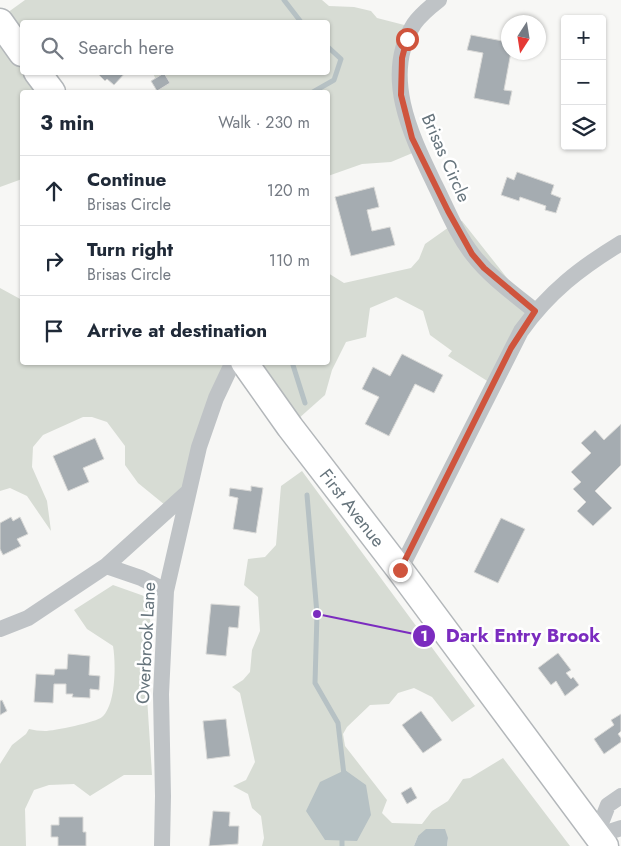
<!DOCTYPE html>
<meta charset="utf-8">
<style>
body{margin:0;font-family:Jost,sans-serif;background:#f2f2f3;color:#1f2937}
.controls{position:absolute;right:15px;top:15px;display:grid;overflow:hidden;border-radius:5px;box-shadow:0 1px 4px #0004}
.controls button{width:45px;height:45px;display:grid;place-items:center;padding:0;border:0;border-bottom:1px solid #e0e1e3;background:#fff;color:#1f2937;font:25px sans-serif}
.compass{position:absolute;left:501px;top:15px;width:45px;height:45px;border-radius:50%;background:#fff;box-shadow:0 1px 4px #0004;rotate:192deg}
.stop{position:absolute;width:15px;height:15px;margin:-11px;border:4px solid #cf543d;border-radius:50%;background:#fff}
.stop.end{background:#cf543d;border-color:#fff;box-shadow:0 1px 5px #0008}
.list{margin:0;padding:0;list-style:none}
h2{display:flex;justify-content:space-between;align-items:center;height:65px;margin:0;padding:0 20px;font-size:21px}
h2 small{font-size:16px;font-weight:400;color:#747a83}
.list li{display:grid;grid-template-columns:32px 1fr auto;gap:15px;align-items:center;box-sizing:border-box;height:70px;padding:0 20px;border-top:1px solid #e0e1e3}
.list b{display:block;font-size:19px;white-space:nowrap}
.list p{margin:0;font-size:16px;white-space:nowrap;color:#747a83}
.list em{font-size:16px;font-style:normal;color:#747a83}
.icon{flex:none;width:28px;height:28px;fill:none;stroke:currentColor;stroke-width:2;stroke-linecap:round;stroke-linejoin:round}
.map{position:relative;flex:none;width:621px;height:846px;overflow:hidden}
.search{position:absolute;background:#fff;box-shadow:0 1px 4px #0004;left:20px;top:20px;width:310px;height:55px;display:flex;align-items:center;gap:12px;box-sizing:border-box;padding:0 18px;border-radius:5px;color:#747a83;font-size:19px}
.panel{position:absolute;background:#fff;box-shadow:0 1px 4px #0004;left:20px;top:90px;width:310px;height:275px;border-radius:5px}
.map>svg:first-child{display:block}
.green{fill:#d7dcd4}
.water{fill:#b6c1c4}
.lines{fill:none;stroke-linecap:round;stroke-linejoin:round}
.stream{stroke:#b6c1c4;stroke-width:5}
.building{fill:#a5acb1;stroke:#d9d9d7}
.primary-casing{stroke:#b3b7ba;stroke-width:29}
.street{stroke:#bfc3c6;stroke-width:16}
.primary{stroke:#fff;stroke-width:26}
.route{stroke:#cf543d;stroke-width:6}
.labels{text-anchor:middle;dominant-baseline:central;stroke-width:5;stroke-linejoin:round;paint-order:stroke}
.street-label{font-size:18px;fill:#66747c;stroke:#fff}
.leader{fill:none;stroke:#7b2cbf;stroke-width:2}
.callout-dot{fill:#7b2cbf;stroke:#fff;stroke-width:2}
.mark-label{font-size:15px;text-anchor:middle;font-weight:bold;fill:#fff}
.callout-label{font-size:19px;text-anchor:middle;font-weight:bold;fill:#7b2cbf;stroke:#fff;stroke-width:5;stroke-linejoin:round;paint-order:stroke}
</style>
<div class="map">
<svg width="621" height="846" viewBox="0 0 621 846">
<rect width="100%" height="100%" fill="#f7f7f5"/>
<path class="green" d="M25 0H322L329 6 354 7 371 11 377 18 416 28C412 45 406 62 406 79 406 98 417 130 422 149L391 162 362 164 328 176V92H161L153 73 328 72V22H102L97 20 89 22H22V72L36 73 51 92H22V179L0 187V18Z
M459 220 462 221 530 307 492 384 448 356 452 351 430 335 423 311 396 297 370 308 366 337 346 342 332 370 325 395 298 419 250 363 328 362V273L344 283 411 268 419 259 425 244Z
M0 288 22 300V362L234 363 186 509 165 505 138 483 125 465V446L107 422 92 417H83L43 435 33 447 32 467 47 501 51 531 27 496 10 488 0 491Z
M302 471 475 706 452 722 432 697 414 688 398 693 389 704 370 705 347 727 343 734 345 746 387 800 382 813 392 823 422 824 432 811 448 801 463 779 470 778 503 758 570 846H447L448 838 418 836 414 846H262L264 838 261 816 252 808 248 794 233 786 246 780 255 762 240 693 232 687 243 680 250 672 252 650 260 631 258 597 244 585 248 559 265 557 276 545 281 486Z
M113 585 144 596 152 628 147 697 152 775H124L90 796 74 784 49 785 34 790 25 809 26 846H0V764L12 745 26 734 29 729C34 730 39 731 45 731 53 731 97 722 102 717 116 705 116 663 113 646L87 629 74 610Z"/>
<path class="water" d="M345 770 366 785 371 815 357 841 325 840 306 811 320 782Z
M426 829H445L448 838 447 846H414L418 836Z"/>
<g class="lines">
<path class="stream" d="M284 0 301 22
M313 92 334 80 341 59 328 47
M292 362 305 403
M307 495 317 614 315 683 338 723 344 775
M342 846V836"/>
</g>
<path class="building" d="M471 35 508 42V52H511L504 90 512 91 509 105 474 98 483 53 467 50Z
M96 72H126L114 85 107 79 105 81Z
M164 73 170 83 157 91 151 81Z
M517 172 554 185 551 194 561 198 556 213 545 210 546 206 520 197 519 201 501 195 507 177 514 180Z
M374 187 379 207 367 210 372 231 390 227 395 245 351 256 335 197Z
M402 354 443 375 434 393 415 384 389 436 365 424 379 397 362 389 373 367 390 376Z
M621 424V465L595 491 612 508 593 526 577 511 586 502 573 489 581 482 571 472 591 453 581 443 595 430 604 440Z
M95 438 104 459 83 468 89 482 68 491 53 456Z
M251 486 263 488 256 533 233 529 238 498 229 496 230 488 251 491Z
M11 517 13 521 20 517 28 534 17 539 21 546 3 555 0 549V523Z
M501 518 525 529 498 583 474 572Z
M211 604 240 606 238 628 229 627 226 656 206 654Z
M558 653 571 670 566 673 571 679 573 677 579 685 565 696 556 681 551 685 538 668Z
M68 654 90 656 89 675 100 676 99 690 90 689V698L72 697 73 694H66V684H54L53 703 34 702 36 674 54 675 55 669H67Z
M2 700 7 711 0 715V701Z
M421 711 442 740 423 753 402 725Z
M621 714V731L618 734 621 738V742L604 754 594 739 614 725 611 720Z
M226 719 230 756 207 759 203 721Z
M411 787 417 798 407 804 401 793Z
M213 811 230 812 229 826H239L238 844 209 846Z
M59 817H83V832H86V846H58V837H51V825H59Z"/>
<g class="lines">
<g class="primary-casing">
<path id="primary" d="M0 22 22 53
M37 72 52 92
M244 362 290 427 400 570 605 846"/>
</g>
<path class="street" d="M439 0C430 7 421 14 414 24 381 76 412 137 435 185 447 209 457 235 473 255 490 277 514 294 535 311
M106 566 141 578 166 591
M400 570 521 331C549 292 580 268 621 243
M0 629 28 618 106 566 188 492
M596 836 608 805 621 796
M596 836 621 828
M162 846 163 796 161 694 166 591 199 447 216 398 233 362"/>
<use href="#primary" class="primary"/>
</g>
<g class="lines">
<path class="route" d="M400 570 511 348 535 311 484 268 472 254 448 211 412 138 401 95 402 58 407 39"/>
</g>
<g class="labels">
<g class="street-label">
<text transform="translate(446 158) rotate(66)">Brisas Circle</text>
<text transform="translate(352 508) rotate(52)">First Avenue</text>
<text transform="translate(146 643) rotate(-87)">Overbrook Lane</text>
</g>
</g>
<path class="leader" d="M317 614L424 636"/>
<g class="callout-dot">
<circle cx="317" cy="614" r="5"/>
<circle cx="424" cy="636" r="12"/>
</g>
<g class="mark-label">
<text x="424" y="641">1</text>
</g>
<g class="callout-label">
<text x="523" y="642">Dark Entry Brook</text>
</g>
</svg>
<div class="controls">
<button>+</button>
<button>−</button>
<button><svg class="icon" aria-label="layers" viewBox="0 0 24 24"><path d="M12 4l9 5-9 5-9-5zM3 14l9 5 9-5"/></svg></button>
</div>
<svg class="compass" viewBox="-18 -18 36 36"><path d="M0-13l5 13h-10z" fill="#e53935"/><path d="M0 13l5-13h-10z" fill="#747a83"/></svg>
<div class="stop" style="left:407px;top:39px"></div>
<div class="stop end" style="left:400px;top:570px"></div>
<div class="search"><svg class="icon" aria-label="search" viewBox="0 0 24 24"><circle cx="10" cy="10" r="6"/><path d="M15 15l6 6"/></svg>Search here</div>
<section class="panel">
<h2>3 min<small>Walk · 230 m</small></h2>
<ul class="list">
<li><svg class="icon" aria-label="ahead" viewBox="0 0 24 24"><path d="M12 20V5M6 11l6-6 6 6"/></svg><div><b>Continue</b><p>Brisas Circle</p></div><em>120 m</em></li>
<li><svg class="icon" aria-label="right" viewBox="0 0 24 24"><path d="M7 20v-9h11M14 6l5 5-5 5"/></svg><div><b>Turn right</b><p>Brisas Circle</p></div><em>110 m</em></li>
<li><svg class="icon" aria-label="arrive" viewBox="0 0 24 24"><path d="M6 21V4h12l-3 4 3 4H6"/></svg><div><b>Arrive at destination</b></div></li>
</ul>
</section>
</div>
